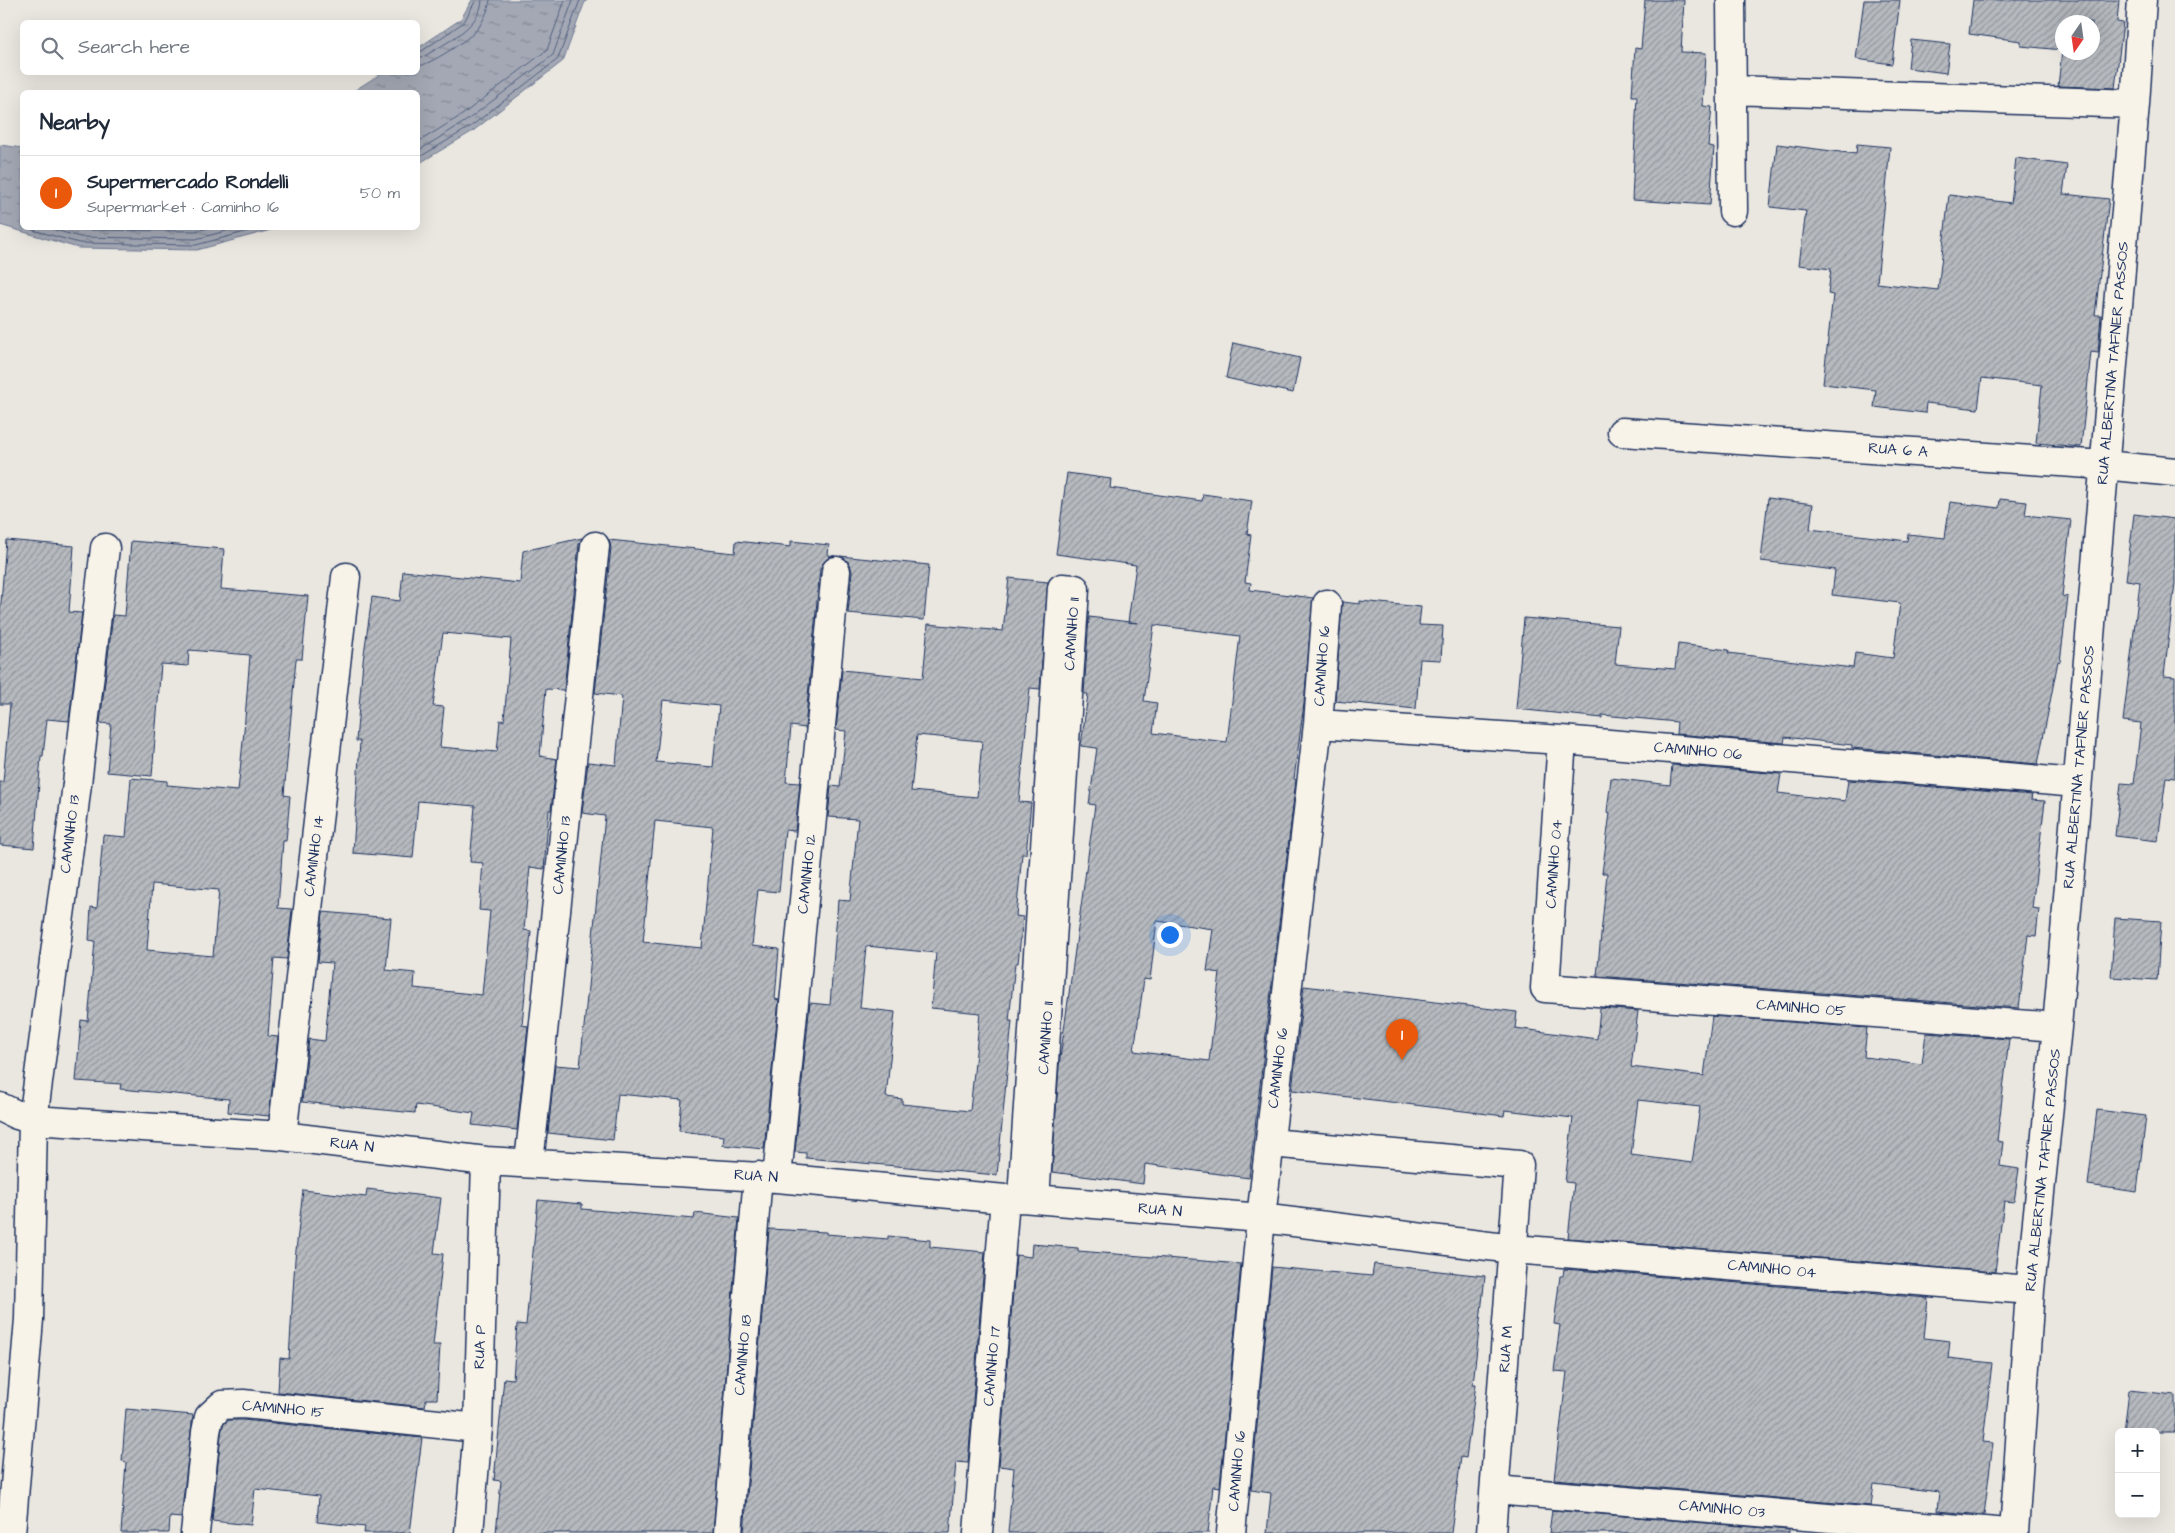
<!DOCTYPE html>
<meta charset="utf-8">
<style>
body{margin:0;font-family:"Architects Daughter",sans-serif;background:#f6f6f7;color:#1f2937}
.controls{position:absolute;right:15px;bottom:15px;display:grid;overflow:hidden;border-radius:8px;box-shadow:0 5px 20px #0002}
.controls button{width:45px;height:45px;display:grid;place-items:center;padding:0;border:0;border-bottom:1px solid #e0e1e3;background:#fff;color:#1f2937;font:25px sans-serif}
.compass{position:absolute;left:2055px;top:15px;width:45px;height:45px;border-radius:50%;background:#fff;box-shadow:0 5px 20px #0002;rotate:193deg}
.you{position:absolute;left:1169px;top:934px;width:18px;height:18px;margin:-12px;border:4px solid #fff;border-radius:50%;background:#1a73e8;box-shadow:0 0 0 8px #1a73e833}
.badge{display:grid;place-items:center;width:32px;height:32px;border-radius:50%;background:#ea580c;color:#fff;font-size:16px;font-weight:700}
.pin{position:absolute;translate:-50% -41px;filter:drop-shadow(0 1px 2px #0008)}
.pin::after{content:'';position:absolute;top:26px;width:18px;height:15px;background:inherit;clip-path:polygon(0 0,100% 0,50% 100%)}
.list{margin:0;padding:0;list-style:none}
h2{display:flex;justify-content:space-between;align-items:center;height:65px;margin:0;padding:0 20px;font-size:21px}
h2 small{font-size:16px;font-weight:400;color:#747a83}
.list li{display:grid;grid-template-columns:32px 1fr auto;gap:15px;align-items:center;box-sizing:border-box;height:75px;padding:0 20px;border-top:1px solid #e0e1e3}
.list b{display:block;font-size:19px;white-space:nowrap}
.list p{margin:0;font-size:16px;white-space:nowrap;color:#747a83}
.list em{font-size:16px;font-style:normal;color:#747a83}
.icon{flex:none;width:28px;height:28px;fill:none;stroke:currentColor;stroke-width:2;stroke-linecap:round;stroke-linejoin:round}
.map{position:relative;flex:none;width:2175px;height:1533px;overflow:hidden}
.search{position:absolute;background:#fff;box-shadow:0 5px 20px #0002;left:20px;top:20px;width:400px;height:55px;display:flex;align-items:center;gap:12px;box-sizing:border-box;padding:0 18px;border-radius:8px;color:#747a83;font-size:19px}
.panel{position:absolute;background:#fff;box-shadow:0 5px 20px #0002;left:20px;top:90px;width:400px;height:140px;border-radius:8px}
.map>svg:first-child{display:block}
.water{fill:url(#water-ripples);stroke:#6d7892}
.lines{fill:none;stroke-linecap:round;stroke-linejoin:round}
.shore{stroke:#515f80;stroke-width:1}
.building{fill:url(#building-hatch);stroke:#1b2f5e;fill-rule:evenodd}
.minor-casing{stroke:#1b2f5e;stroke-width:31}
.minor{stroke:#f7f3e8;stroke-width:28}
.labels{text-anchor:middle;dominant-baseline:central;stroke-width:5;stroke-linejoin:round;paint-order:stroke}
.street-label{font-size:15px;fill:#1b2f5e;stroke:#f7f3e8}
</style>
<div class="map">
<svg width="2175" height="1533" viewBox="0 0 2175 1533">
<defs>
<pattern id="water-ripples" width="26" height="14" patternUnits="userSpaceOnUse" patternTransform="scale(1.25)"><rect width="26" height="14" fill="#a3a8b4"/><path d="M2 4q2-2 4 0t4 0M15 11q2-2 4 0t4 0" fill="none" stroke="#848996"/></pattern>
<pattern id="building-hatch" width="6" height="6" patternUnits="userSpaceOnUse" patternTransform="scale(1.25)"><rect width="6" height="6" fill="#b6babf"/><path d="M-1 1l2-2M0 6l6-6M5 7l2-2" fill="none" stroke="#93989e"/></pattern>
</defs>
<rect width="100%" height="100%" fill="#eae7e0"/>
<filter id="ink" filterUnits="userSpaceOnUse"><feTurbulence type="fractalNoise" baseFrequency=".02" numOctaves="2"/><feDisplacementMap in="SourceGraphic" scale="10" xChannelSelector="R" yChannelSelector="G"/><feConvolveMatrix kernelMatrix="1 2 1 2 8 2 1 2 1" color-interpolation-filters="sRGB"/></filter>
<g filter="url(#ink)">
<path class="water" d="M472 0H587L584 4 563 61 473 131 418 164V92H352L382 73 418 72V48L461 19Z
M0 145 22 148V228H278L197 250 78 248 0 225Z"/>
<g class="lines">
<path class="shore" d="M418 52 422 51 464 22 476 0
M418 58 425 56C445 43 481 27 482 0
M418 66C430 65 465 41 475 32 482 24 489 10 490 0
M418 142 462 115 547 50 565 0
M418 151 466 121 553 55 573 0
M418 158 470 127 558 59 580 0
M26 228 79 243 196 245 260 228
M48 228 80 237 196 239 237 228
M74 228 82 230 195 231 209 228"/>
</g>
<path class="building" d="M1645 0H1684L1681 52 1706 53 1703 106 1712 107 1708 146 1714 147 1710 205 1632 200 1637 96H1632L1635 48 1641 49Z
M1864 0H1900L1892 64 1856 59Z
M1973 0H2119L2117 22 2123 23 2115 88 2058 86 2062 51V52H2092V22H2062V50L2021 46V41L1969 34Z
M1911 40 1950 44 1946 73 1908 68Z
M1777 144 1856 154 1857 144 1890 147 1877 283 1938 290 1949 195 2011 203 2016 158 2067 165 2063 194 2109 199 2095 315H2101L2098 353 2091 352 2081 447 2036 443 2042 385 1982 378 1978 409 1926 403 1925 413 1874 407 1876 390 1823 384 1833 295 1828 294 1831 269 1799 265 1806 211 1770 207Z
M1233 343 1300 358 1293 393 1226 378Z
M1067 473 1111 479 1110 488 1202 501 1203 494 1252 501 1247 534 1251 535 1245 582 1251 583 1250 590 1313 598 1304 704 1294 779 1296 780 1249 1178 1145 1164 1143 1184 1052 1172 1059 1066 1095 805 1089 804 1097 748 1081 746 1088 694H1084L1089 617 1138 623 1128 622 1136 565 1056 554ZM1154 625 1240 636 1227 742 1153 733 1157 703 1144 701ZM1157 921 1213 929 1207 971 1220 973 1209 1061 1134 1051 1144 979 1150 980Z
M1768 498 1813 504 1810 529 1907 541 1908 534 1945 538 1950 502 1999 508 2000 499 2027 502 2025 515 2071 520 2062 596 2068 597 2060 662 2058 661 2038 764 1852 748V745L1785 737 1784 743 1676 734 1677 722 1602 715V718L1516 709 1524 618 1619 626 1615 664 1675 669 1678 644 1729 650 1728 653 1853 668 1855 653 1893 658 1900 603 1832 595 1835 570 1761 561Z
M2134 514 2175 519V583L2164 676 2175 677V778L2166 777 2158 841 2115 836 2121 783 2134 784 2141 723 2123 721 2140 582 2126 580Z
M582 538 579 544 564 690 546 689 540 756 557 759 551 810H549L544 869 530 867 524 930 531 931 522 1025 528 1026 517 1130 472 1125 474 1113 416 1105 415 1113 302 1102 309 1039 325 1041 332 963 318 962 323 912 391 918 386 970 415 973 414 988 482 995 490 911 479 910 483 863 470 862 475 806 418 801 413 858 353 853 360 741H356L363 661 372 597 400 601 403 571 520 583 523 551ZM443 633 511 639 504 721 500 720 497 752 440 747 444 707 433 706Z
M6 540 74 546 69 612 82 613 69 721 47 719 43 756H41L34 848 0 845V782H3L10 704H0V615Z
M609 540 735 553 736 541 791 547V541L829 545 828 555 835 556 829 557 824 562 820 569 805 728 791 726 786 782 800 783 795 831 785 830 779 892 758 890 752 946 779 949 775 999 779 1000 764 1149 723 1145 724 1136 679 1131 682 1100 618 1094 613 1140 548 1133 555 1065 580 1067 605 816 582 813 588 762 616 765 622 696 595 693 611 548ZM663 700 719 706 713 767 656 762ZM655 821 713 827 702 948 643 942Z
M131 541 224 549 221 589 308 596 302 659H296L284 795 290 796 286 841H283L278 908 292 909 287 959 274 958 268 1036 278 1037 269 1116 228 1112 229 1099 120 1089 121 1084 76 1081 81 1020 88 1021 95 941 89 940 91 907 97 908 103 835 126 837 131 778 167 781V785L238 791 244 731 250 655 189 650 188 666 161 664 152 776 107 772 111 724 100 723 113 615 125 616ZM152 884 219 890 213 956 147 950Z
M840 556 929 565 924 620 848 613 852 572 850 564 845 559Z
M1009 578 1048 582 1040 689 1030 688 1024 749 1019 802 1031 803 1026 854H1022L1016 916 1023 917 1018 963H1015L1009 1021H1012L997 1175 806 1158V1153L795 1152 810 1003 830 1005 838 900 850 901 858 819 828 817 831 786 840 787 846 731 836 730 842 670 923 678 928 624 1003 631ZM917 735 982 741 977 797 911 791ZM866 946 936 953 931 1008 980 1013 970 1111 902 1104V1099L886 1097 895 1012 860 1008Z
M1360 601 1421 607 1419 625 1443 626 1441 660 1420 659 1416 709 1335 701 1342 602 1360 604Z
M1672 765 1781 774 1778 793 1845 801 1848 780 2032 795 2031 800 2045 801 2032 908 2039 909 2036 936 2028 935 2019 1008 1597 976 1607 873H1602L1610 813 1607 812 1611 778 1670 785Z
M2115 918 2161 921 2157 980 2111 977Z
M1304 986 1517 1012 1515 1028 1597 1039 1600 1008 1638 1011 1631 1067 1704 1076 1712 1016 1867 1028 1864 1057 1922 1064 1926 1033 2009 1039 1997 1141 2003 1142 2000 1166 2019 1169 2014 1202 2004 1201 1995 1272 1568 1238 1574 1183 1565 1182 1573 1118 1505 1110 1504 1116 1292 1090ZM1638 1100 1700 1107 1692 1163 1631 1155Z
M2097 1110 2146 1116 2137 1192 2088 1185Z
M367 1189 441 1198 434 1253 443 1254 433 1345H440L437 1399H426L425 1407 278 1392 280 1358 289 1359 295 1259 303 1190 366 1197Z
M538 1200 582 1204V1209L694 1219 695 1213 739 1218 713 1533H496L501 1481 494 1480 504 1378 513 1379 517 1324 526 1325Z
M769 1229 826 1232V1234L888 1239V1236L930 1240V1247L985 1252 968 1463 956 1462 950 1533H744Z
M1032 1244 1078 1248V1251L1241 1264 1220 1487 1213 1486 1208 1533H1008L1014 1468 999 1466 1016 1255 1031 1257Z
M1374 1264 1485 1276 1473 1384H1476L1466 1458 1461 1457 1451 1533H1267L1271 1493 1251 1490 1272 1267 1372 1276Z
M1564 1269 1928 1298 1924 1338 1950 1341 1948 1358 1992 1363 1983 1442 1993 1443 1984 1515 1937 1511 1939 1492 1874 1484 1871 1506 1554 1479 1567 1372 1554 1371 1560 1325 1554 1324 1560 1276H1563Z
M2129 1390 2175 1395V1432H2124Z
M126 1409 193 1415 181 1518 170 1517 169 1533H121L126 1462 122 1461Z
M228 1420H243L422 1438 410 1533H364L365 1527 317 1522 319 1496 255 1489 251 1525 212 1521 221 1434 223 1425Z
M1552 1510 1789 1530V1533H1549Z"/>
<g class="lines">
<g class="minor-casing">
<path id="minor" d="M1731 0 1733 211
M1732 90 2135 104
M1622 432 2104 465 2175 472
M1062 588 1075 589 1035 1199 1022 1198Z
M1318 724 1562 740 2077 783
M1562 740 1545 988 2057 1027
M0 1107 17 1115 33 1120 282 1136 486 1161 777 1178 1005 1199 1022 1198 1261 1218 1513 1249 2030 1290
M282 1136 346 577
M1270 1143 1519 1165 1491 1533
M529 1163 595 546
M777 1178 836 571
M1495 1490 2008 1533
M11 1533 29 1319 33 1120 73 817 105 548
M195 1533 206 1432 209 1417 222 1405 243 1404 478 1428
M469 1533 478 1428 486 1161
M728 1533 758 1176
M978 1533 1005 1199
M1231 1533 1261 1218 1318 724 1327 604
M2014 1533 2030 1290 2057 1027 2135 104 2142 0"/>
</g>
<use href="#minor" class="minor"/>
</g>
</g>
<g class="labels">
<g class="street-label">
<text transform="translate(2113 363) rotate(-85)">RUA ALBERTINA TAFNER PASSOS</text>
<text transform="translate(1898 450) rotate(4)">RUA 6 A</text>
<text transform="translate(1072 634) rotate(-86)">CAMINHO 11</text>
<text transform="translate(1322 666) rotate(-86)">CAMINHO 16</text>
<text transform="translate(1698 751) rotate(5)">CAMINHO 06</text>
<text transform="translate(2079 767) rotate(-85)">RUA ALBERTINA TAFNER PASSOS</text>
<text transform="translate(70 834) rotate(-83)">CAMINHO 13</text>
<text transform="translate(562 855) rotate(-84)">CAMINHO 13</text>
<text transform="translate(314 856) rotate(-83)">CAMINHO 14</text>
<text transform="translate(1554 864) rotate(-86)">CAMINHO 04</text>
<text transform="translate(807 874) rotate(-84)">CAMINHO 12</text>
<text transform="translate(1801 1008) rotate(4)">CAMINHO 05</text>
<text transform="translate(1046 1038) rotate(-86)">CAMINHO 11</text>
<text transform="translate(1278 1068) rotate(-83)">CAMINHO 16</text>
<text transform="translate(352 1145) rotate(7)">RUA N</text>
<text transform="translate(2043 1170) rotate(-84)">RUA ALBERTINA TAFNER PASSOS</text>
<text transform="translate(756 1176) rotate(4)">RUA N</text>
<text transform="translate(1160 1210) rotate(5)">RUA N</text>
<text transform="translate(1772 1269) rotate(5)">CAMINHO 04</text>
<text transform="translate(480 1347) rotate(-88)">RUA P</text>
<text transform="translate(1506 1349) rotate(-86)">RUA M</text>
<text transform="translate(743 1355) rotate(-85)">CAMINHO 18</text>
<text transform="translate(992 1366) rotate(-85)">CAMINHO 17</text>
<text transform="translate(283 1409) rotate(5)">CAMINHO 15</text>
<text transform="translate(1237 1471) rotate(-85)">CAMINHO 16</text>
<text transform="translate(1722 1509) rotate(5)">CAMINHO 03</text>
</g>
</g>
</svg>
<div class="controls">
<button>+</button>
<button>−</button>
</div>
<svg class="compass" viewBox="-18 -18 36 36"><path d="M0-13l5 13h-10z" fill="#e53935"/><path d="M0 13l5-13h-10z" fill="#747a83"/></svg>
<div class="you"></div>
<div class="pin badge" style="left:1402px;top:1060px">1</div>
<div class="search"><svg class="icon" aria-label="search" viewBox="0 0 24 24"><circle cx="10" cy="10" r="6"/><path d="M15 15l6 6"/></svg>Search here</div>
<section class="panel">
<h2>Nearby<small></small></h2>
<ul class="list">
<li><span class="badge">1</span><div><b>Supermercado Rondelli</b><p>Supermarket · Caminho 16</p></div><em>50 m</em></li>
</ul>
</section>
</div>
